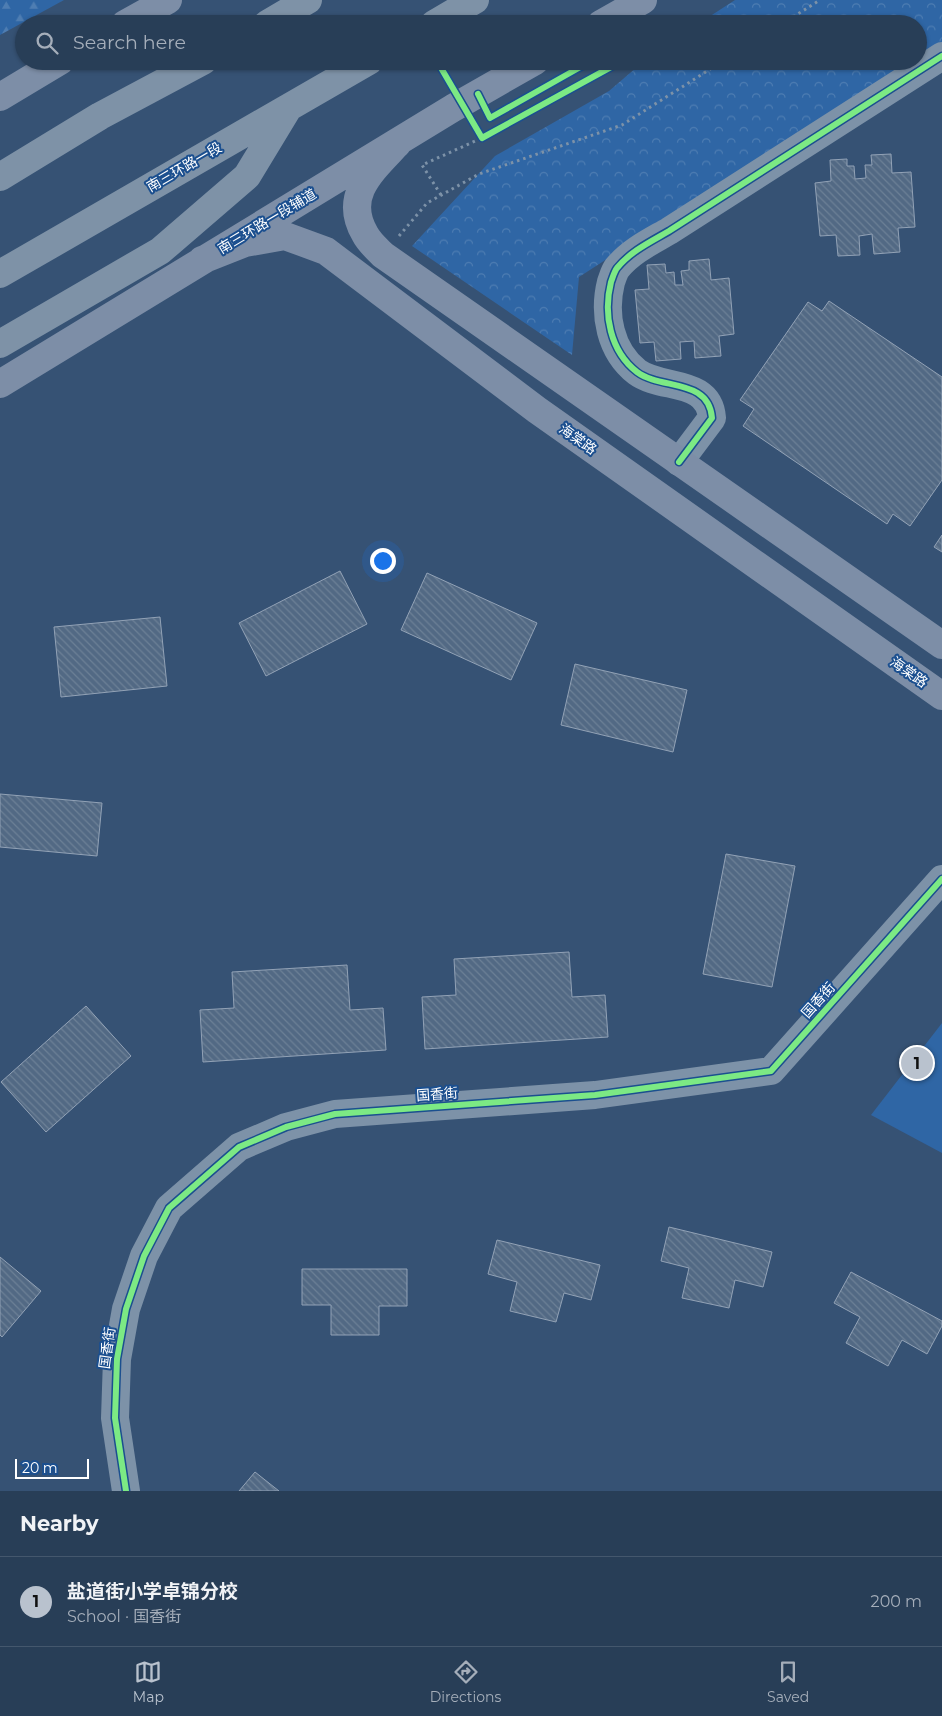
<!DOCTYPE html>
<meta charset="utf-8">
<style>
body{margin:0;font-family:Montserrat,"Noto Sans SC",sans-serif;background:#344961;color:#f1f3f6}
.scale{position:absolute;left:15px;bottom:12px;width:74px;box-sizing:border-box;padding-left:5px;border:2px solid #fff;border-top:0;font-size:14px;line-height:18px;white-space:nowrap;color:#fff;-webkit-text-stroke:4px #1b4f8f;paint-order:stroke}
.you{position:absolute;left:382px;top:560px;width:18px;height:18px;margin:-12px;border:4px solid #fff;border-radius:50%;background:#1a73e8;box-shadow:0 0 0 8px #1a73e833}
.badge{display:grid;place-items:center;width:32px;height:32px;border-radius:50%;background:#b9c2ce;color:#111;font-size:16px;font-weight:700}
.pin{position:absolute;translate:-50% -50%;border:2px solid #fff;box-shadow:0 1px 5px #0006}
.list{margin:0;padding:0;list-style:none}
h2{display:flex;justify-content:space-between;align-items:center;height:65px;margin:0;padding:0 20px;font-size:21px}
h2 small{font-size:16px;font-weight:400;color:#a5aeba}
.list li{display:grid;grid-template-columns:32px 1fr auto;gap:15px;align-items:center;box-sizing:border-box;height:90px;padding:0 20px;border-top:1px solid #44576d}
.list b{display:block;font-size:19px;white-space:nowrap}
.list p{margin:0;font-size:16px;white-space:nowrap;color:#a5aeba}
.list em{font-size:16px;font-style:normal;color:#a5aeba}
.icon{flex:none;width:28px;height:28px;fill:none;stroke:currentColor;stroke-width:2;stroke-linecap:round;stroke-linejoin:round}
.map{position:relative;flex:none;width:942px;height:1491px;overflow:hidden}
.search{position:absolute;background:#283e57;box-shadow:0 1px 4px #0004;left:15px;right:15px;top:15px;height:55px;display:flex;align-items:center;gap:12px;box-sizing:border-box;padding:0 18px;border-radius:28px;color:#a5aeba;font-size:19px}
.sheet{height:155px;background:#283e57}
nav{display:flex;justify-content:space-around;align-items:center;box-sizing:border-box;height:70px;border-top:1px solid #44576d;background:#283e57;font-size:14px;color:#a5aeba}
nav a{display:grid;justify-items:center;gap:2px}
nav .on{color:#b9c2ce}
.map>svg:first-child{display:block}
.forest{fill:url(#forest-firs)}
.park{fill:url(#park-crowns)}
.garden{fill:#2f66a5}
.building{fill:url(#building-back-hatch);stroke:#92a2b6}
.lines{fill:none;stroke-linecap:round;stroke-linejoin:round}
.path{stroke:#7d92a8;stroke-width:3;stroke-dasharray:2.5 4;stroke-linecap:butt}
.minor{stroke:#7d92a8;stroke-width:28}
.major{stroke:#7d8ea7;stroke-width:28}
.highway{stroke:#7e92a7;stroke-width:28}
.cycleway-casing{stroke:#1b4f8f;stroke-width:9}
.cycleway{stroke:#7ce984;stroke-width:6}
.labels{text-anchor:middle;dominant-baseline:central;stroke-width:4;stroke-linejoin:round;paint-order:stroke}
.street-label{font-size:14px;fill:#fff;stroke:#1b4f8f}
</style>
<div class="map">
<svg width="942" height="1491" viewBox="0 0 942 1491">
<defs>
<pattern id="forest-firs" width="22" height="20" patternUnits="userSpaceOnUse" patternTransform="scale(1.25)"><rect width="22" height="20" fill="#2f66a5"/><path d="M5 1l3.5 6h-7zM16 11l3.5 6h-7z" fill="#4e7db2"/></pattern>
<pattern id="park-crowns" width="20" height="18" patternUnits="userSpaceOnUse" patternTransform="scale(1.25)"><rect width="20" height="18" fill="#2f66a5"/><path d="M2 6a3 3 0 1 1 6 0M12 15a3 3 0 1 1 6 0" fill="none" stroke="#4e7db2"/></pattern>
<pattern id="building-back-hatch" width="6" height="6" patternUnits="userSpaceOnUse" patternTransform="scale(1.25)"><rect width="6" height="6" fill="#526984"/><path d="M-1 5l2 2M0 0l6 6M5-1l2 2" fill="none" stroke="#6c8096"/></pattern>
</defs>
<rect width="100%" height="100%" fill="#365274"/>
<path class="forest" d="M0 0H64L0 35Z"/>
<path class="park" d="M735 0H942V43L918 59V24H698Z
M644 61H914L579 277 572 355 412 246 495 156 609 91Z"/>
<path class="garden" d="M942 1023V1153L871 1115Z"/>
<path class="building" d="M891 154 892 173 911 172 915 227 898 228 900 252 874 254 872 234 859 236 860 255 838 256 836 235 820 236 815 183 831 181 830 160 847 159V166H854L855 179 866 178 865 165H872L871 155Z
M709 259 711 280 729 278 734 334 719 336 721 356 695 358 694 341 680 342 681 359 656 361 654 342 640 343 635 290 649 289 647 265 665 264 666 273 674 272 675 285H683L681 271 689 270V261Z
M829 301 942 377V480L910 526 893 514 887 524 743 426 754 409 740 400 808 302 822 311Z
M942 535V552L934 547Z
M340 571 367 624 266 676 239 623Z
M427 573 537 623 511 680 401 630Z
M160 617 167 686 61 697 54 627Z
M575 664 687 690 673 752 561 725Z
M0 794 102 803 97 856 0 847Z
M726 854 795 866 772 987 703 974Z
M569 952 572 997 605 995 608 1037 425 1049 422 997 456 995 454 959Z
M347 965 350 1010 383 1008 386 1050 203 1062 200 1010 234 1008 232 972Z
M86 1006 131 1056 46 1132 1 1082Z
M669 1227 772 1252 763 1287 735 1280 729 1308 682 1298 689 1268 661 1261Z
M497 1240 600 1265 591 1300 564 1293 556 1322 510 1311 517 1282 488 1274Z
M0 1257 41 1291 2 1337 0 1335Z
M302 1269H407V1306H379V1335H331V1305H302Z
M851 1272 942 1321V1326L927 1354 902 1340 888 1366 846 1343 860 1317 834 1303Z
M255 1472 279 1491H239Z"/>
<g class="lines">
<path class="path" d="M782 24 820 0
M441 195 422 165 482 138
M399 236 427 203 479 174 622 125 723 61"/>
<path class="minor" d="M679 462 712 418C709 378 661 390 637 372 610 351 603 314 611 282 613 277 614 272 617 268 631 251 650 242 669 231L942 56
M126 1491 115 1418 117 1359 126 1309 144 1256 169 1208 239 1147 286 1127 335 1114 595 1095 771 1071 942 879"/>
<path class="major" d="M125 24 168 0
M601 24 643 0
M0 97 60 61
M398 143C373 170 342 195 365 234 369 242 377 249 383 255L942 645
M202 260 245 243 285 236 326 251 537 410 942 696
M0 384 453 108 535 61"/>
<path class="highway" d="M267 24 308 0
M434 24 475 0
M0 177 100 116 203 61
M0 274 369 61
M0 344 160 251 247 176 287 110"/>
<g class="cycleway-casing">
<path id="cycleway" d="M437 61 482 138 611 67 607 61
M478 94 490 118 591 61
M679 462 712 418C709 378 661 390 637 372 610 351 603 314 611 282 613 277 614 272 617 268 631 251 650 242 669 231L942 56
M126 1491 115 1418 117 1359 126 1309 144 1256 169 1208 239 1147 286 1127 335 1114 595 1095 771 1071 942 879"/>
</g>
<use href="#cycleway" class="cycleway"/>
</g>
<g class="labels">
<g class="street-label">
<text transform="translate(184 167) rotate(-30)">南三环路一段</text>
<text transform="translate(267 221) rotate(-31)">南三环路一段辅道</text>
<text transform="translate(578 439) rotate(35)">海棠路</text>
<text transform="translate(909 672) rotate(35)">海棠路</text>
<text transform="translate(818 1000) rotate(-48)">国香街</text>
<text transform="translate(437 1094) rotate(-4)">国香街</text>
<text transform="translate(107 1348) rotate(-82)">国香街</text>
</g>
</g>
</svg>
<div class="scale">20 m</div>
<div class="you"></div>
<div class="pin badge" style="left:917px;top:1063px">1</div>
<div class="search"><svg class="icon" aria-label="search" viewBox="0 0 24 24"><circle cx="10" cy="10" r="6"/><path d="M15 15l6 6"/></svg>Search here</div>
</div>
<section class="sheet">
<h2>Nearby<small></small></h2>
<ul class="list">
<li><span class="badge">1</span><div><b>盐道街小学卓锦分校</b><p>School · 国香街</p></div><em>200 m</em></li>
</ul>
</section>
<nav>
<a class="on"><svg class="icon" aria-label="map" viewBox="0 0 24 24"><path d="M3 6l6-2 6 2 6-2v14l-6 2-6-2-6 2zM9 4v14M15 6v14"/></svg>Map</a>
<a><svg class="icon" aria-label="directions" viewBox="0 0 24 24"><path d="M12 3l9 9-9 9-9-9zM9 14v-3h6M13 9l2 2-2 2"/></svg>Directions</a>
<a><svg class="icon" aria-label="saved" viewBox="0 0 24 24"><path d="M7 4h10v16l-5-4-5 4z"/></svg>Saved</a>
</nav>
